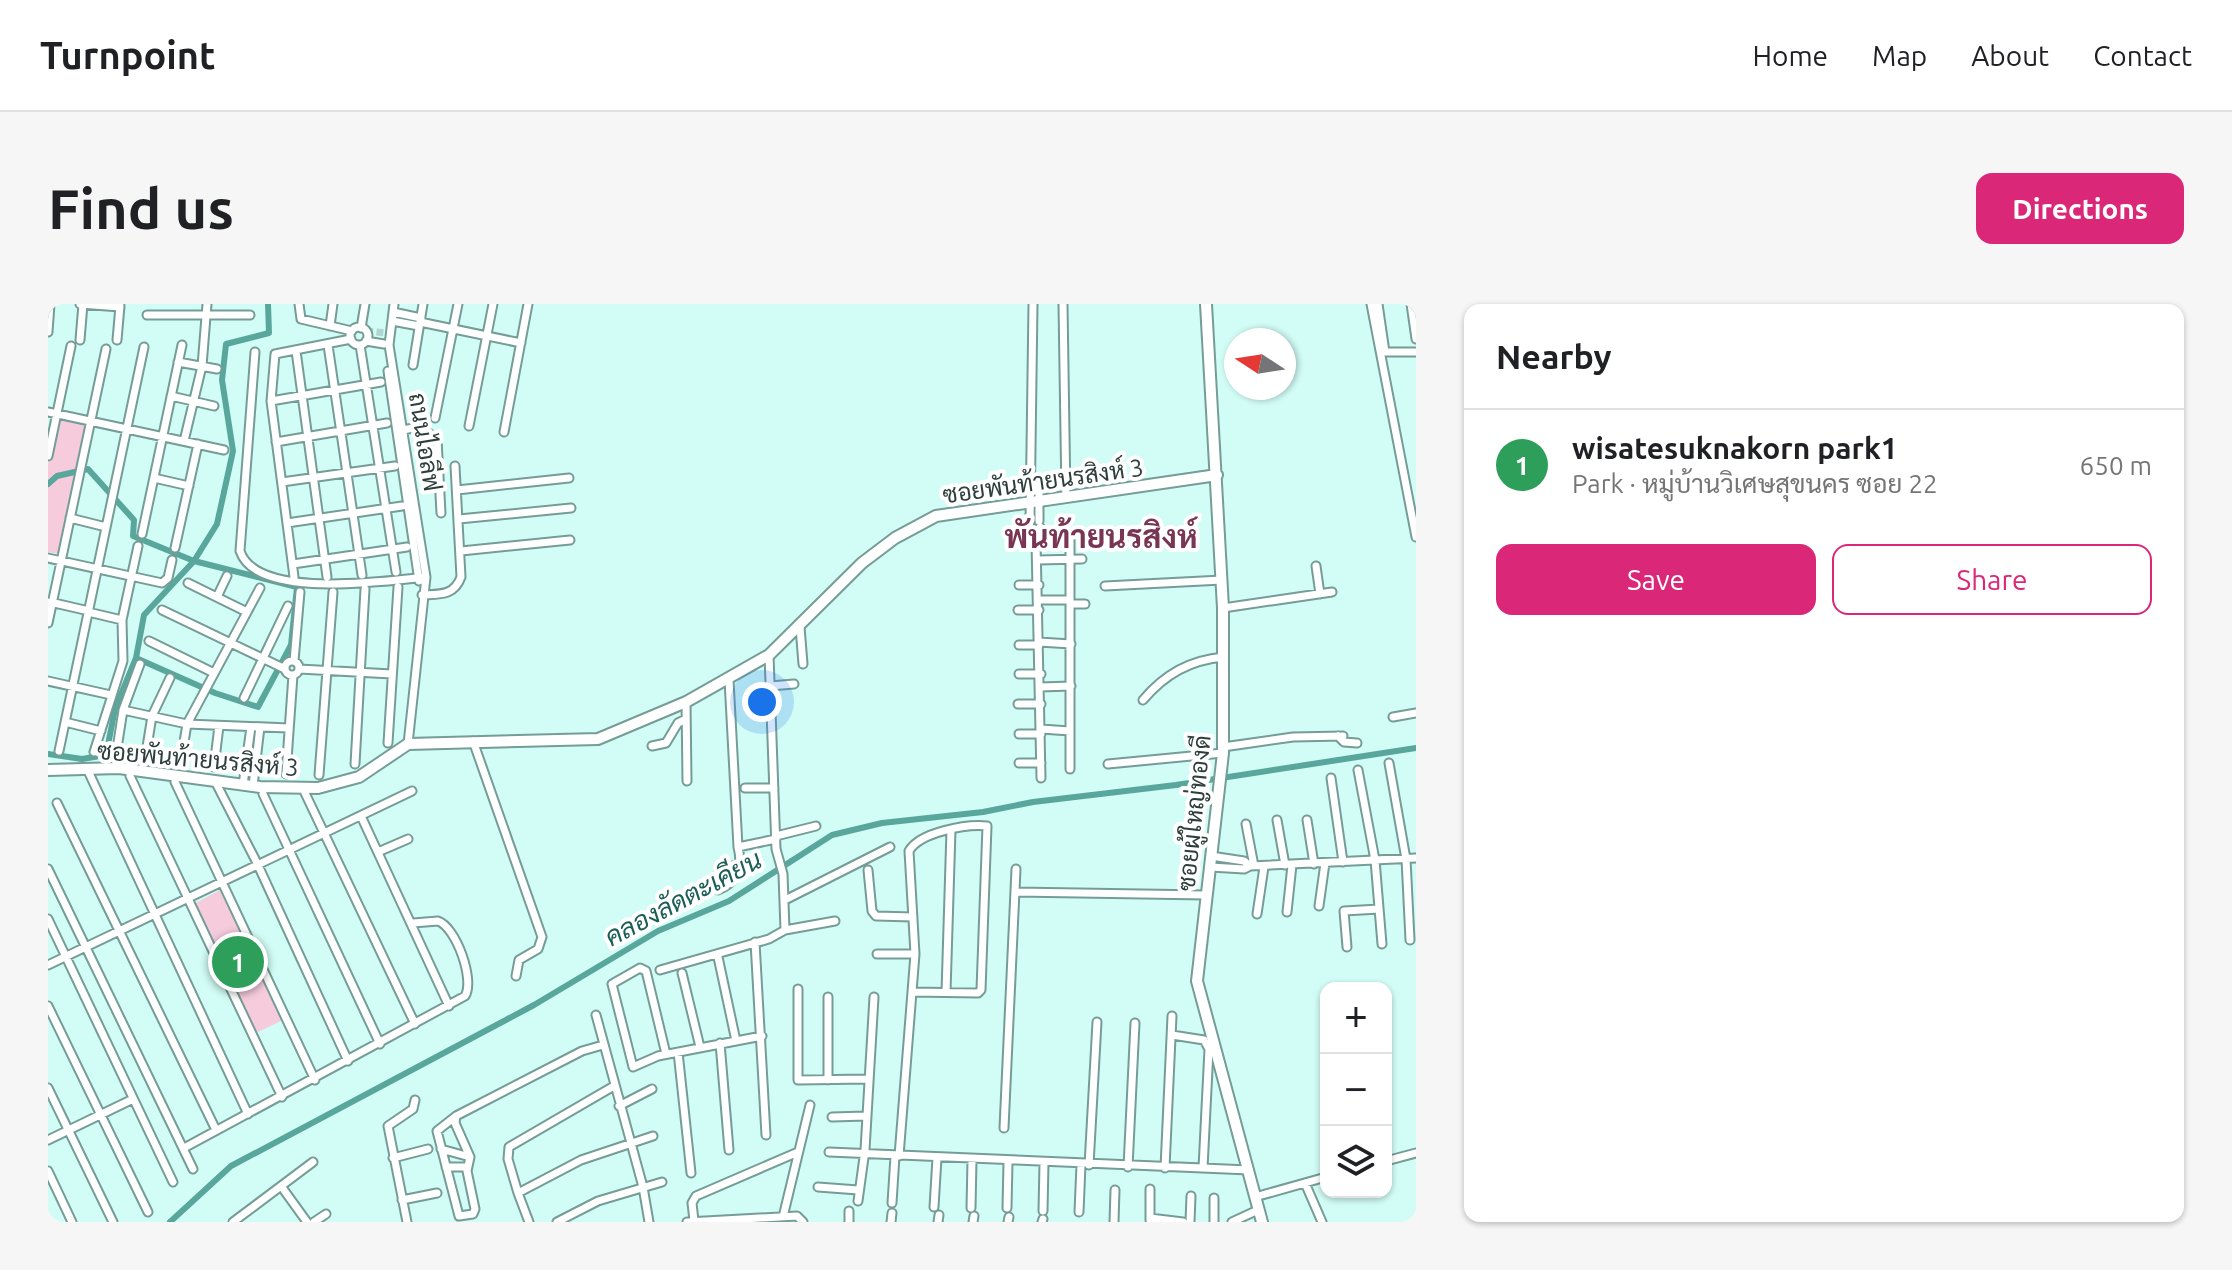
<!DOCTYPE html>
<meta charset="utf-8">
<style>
body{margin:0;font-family:Ubuntu,Sarabun,sans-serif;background:#f6f6f6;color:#202124}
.controls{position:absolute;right:24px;bottom:24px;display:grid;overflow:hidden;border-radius:16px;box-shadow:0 2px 6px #0004}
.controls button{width:72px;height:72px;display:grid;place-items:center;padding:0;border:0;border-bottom:2px solid #e0e0e0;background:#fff;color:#202124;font:40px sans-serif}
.compass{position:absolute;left:1176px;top:24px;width:72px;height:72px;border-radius:50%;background:#fff;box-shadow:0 2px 6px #0004;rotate:282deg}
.you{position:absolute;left:714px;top:398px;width:28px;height:28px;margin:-20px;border:6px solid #fff;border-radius:50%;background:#1a73e8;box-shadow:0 0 0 12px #1a73e833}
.badge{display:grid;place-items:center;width:52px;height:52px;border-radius:50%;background:#db2777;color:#fff;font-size:26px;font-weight:700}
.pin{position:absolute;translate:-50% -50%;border:4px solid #fff;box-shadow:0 2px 8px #0006}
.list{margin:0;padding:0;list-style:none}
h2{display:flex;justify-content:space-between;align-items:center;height:104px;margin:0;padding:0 32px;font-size:34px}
h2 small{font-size:26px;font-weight:400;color:#757577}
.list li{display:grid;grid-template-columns:52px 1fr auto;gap:24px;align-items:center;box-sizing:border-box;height:112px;padding:0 32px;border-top:2px solid #e0e0e0}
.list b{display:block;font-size:30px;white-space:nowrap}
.list p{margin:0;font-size:26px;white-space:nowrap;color:#757577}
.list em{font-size:26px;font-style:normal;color:#757577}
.actions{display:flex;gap:16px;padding:24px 32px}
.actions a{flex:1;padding:18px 0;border:2px solid #db2777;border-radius:16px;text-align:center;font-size:28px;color:#db2777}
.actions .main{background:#db2777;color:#fff}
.icon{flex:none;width:44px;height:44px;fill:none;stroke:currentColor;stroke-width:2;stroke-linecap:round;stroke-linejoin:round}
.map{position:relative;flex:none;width:1368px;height:918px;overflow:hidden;border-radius:16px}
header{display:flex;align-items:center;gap:48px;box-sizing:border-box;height:112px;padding:0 40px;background:#fff;border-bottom:2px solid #e0e0e0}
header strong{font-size:38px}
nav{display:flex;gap:44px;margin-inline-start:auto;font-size:28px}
.intro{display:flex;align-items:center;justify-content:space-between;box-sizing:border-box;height:192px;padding:0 48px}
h1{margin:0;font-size:56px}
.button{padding:20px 36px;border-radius:16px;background:#db2777;color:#fff;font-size:28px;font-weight:700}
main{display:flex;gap:48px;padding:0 48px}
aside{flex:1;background:#fff;border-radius:16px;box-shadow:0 2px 6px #0004}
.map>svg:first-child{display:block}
.green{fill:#f6ccdc}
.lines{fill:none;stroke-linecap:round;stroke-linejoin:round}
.canal{stroke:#59a69d;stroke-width:6}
.street-tunnel{stroke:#b1d6d1;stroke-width:7;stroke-dasharray:7 3.5;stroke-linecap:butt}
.street-casing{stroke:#759c96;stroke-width:11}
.secondary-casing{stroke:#759c96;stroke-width:14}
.street{stroke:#fff;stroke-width:7}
.secondary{stroke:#fff;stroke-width:10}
.labels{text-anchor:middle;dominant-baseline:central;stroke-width:8;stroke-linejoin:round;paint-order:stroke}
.street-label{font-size:24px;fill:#2d3e3b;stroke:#fff}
.water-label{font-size:26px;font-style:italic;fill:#1c5d56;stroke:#fff}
.district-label{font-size:32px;font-weight:bold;fill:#793654;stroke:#fff}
</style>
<header>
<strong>Turnpoint</strong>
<nav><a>Home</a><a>Map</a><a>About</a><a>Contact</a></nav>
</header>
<div class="intro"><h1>Find us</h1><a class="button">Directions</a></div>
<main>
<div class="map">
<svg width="1368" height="918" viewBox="0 0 1368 918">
<rect width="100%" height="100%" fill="#d2fcf6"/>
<path class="green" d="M10 114 40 121 12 250 0 248V161Z
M174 585 237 715 206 730 144 601Z"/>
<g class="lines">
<path class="canal" d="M0 180 9 172 40 165 86 216 85 232 146 257 249 283 243 341 210 403 167 389 88 354
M0 450 34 455 58 451 67 405 88 354 96 311 146 257 169 220 185 147 174 76 178 40 221 29 220 0
M122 918 183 862 486 701 610 627 681 597 784 531 834 519 935 508 985 498 1128 481 1368 444"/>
<path class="street-tunnel" d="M318 27 337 29
M365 132 372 131 376 126 372 124"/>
<g class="street-casing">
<path id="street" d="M32 0 72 3
M251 0 253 15 304 27
M346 0 341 41 378 273 360 440
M1015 0 1018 194
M1323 0 1368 233
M1330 0 1337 48H1368
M1363 0 1368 35
M345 8 373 14
M99 11H202
M344 17 371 22
M372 18 473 39
M282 22 285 0
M302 32a9 9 0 1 1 18 0a9 9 0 1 1-18 0Z
M313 24 317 0
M0 28 2 0
M32 36 35 0
M69 36 72 2
M318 37 336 40
M280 41 314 271
M312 41 348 268
M248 47 279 273
M207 48 192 247C208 296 336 277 378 273
M130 58 169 65
M365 61 375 0
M340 67 371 277
M123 92 166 102
M223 97 333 78
M0 108 176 146
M387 114 410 0
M421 122 445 0
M355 126 370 123
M376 126 389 135 393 209
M456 128 480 0
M136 137 154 62 159 0
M228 138 339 119
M0 152 23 42
M106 174 141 182
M983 177 991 190V217
M234 178 347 162
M409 186 521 174
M22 214 58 223
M411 215 523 204
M982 216 985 0
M239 219 354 202
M982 223 988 238
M992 223 988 238 993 474
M94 230 134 41
M1022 231V465
M127 244 150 140
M413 247 522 236
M0 254 114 279 120 274 124 256
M990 256 1034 255
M245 260 359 243
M1268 262 1272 290
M246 273 223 97 227 50 303 35
M140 279 199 308
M971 281H991
M1057 282 1174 276
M374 291C392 290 406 292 413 273L407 162
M169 293 179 272
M991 296H1022
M2 298 41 307
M1022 300H1037
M1175 304 1284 288
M114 306 237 365
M970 306H991
M40 308 74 316
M0 319 58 45
M752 323 755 360
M101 337 166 369
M991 338 1023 340
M971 341H991
M237 364a7 7 0 1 1 14 0a7 7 0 1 1-14 0Z
M246 357 252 288
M251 365 344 370
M971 370H993
M681 376 690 543
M0 377 63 391
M722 382 746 380
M992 383 1023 382
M196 394 240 302
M1095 396C1117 370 1142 356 1176 353
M638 398 639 477
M970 400H993
M75 406 139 420 241 424
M1345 413 1368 409
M17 418 53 427
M993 425 1022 427
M971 430H993
M1290 432 1296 438 1309 439
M425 437 494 633 490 645 471 656 468 672
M340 439 350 283
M604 442 618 439 630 419 638 415
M1175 443 1245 433 1295 432
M11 447 96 43
M46 448 75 357 74 316 90 242
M68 451 75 406 92 360
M97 455 104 412 122 374
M971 459H993
M1341 459 1358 555 1362 636
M307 460 317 285
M1060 460 1175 449
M132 462 139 420 212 284
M166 463 171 422
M1310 466 1327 556 1334 640
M41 469 200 810
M238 470 245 371
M271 471 285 288
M82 472 234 793
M1283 474 1295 558
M127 478 267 776
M169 481 209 559 300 757
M195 481 203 423
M205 482 212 423
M697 484H726
M257 489 367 720
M215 490 332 740
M9 499 168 826
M313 512 401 702
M1229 516 1237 561
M1259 516 1266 560
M1198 520 1206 562
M728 532 768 522
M330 548 360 535
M1202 562 1368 554
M1162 563 1196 565 1202 562 1196 557 1163 552
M0 565 145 865
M820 566 824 607 828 612 865 613
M671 567 693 559
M670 586C690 578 695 564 690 543L728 535
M967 588 1158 591
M737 596 842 543
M1271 602 1277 559
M1239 608 1244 561
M1209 610 1216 563
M0 615 125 878
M737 626 787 617
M707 638 718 831
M1299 643 1296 607 1331 605
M829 650H867
M670 653 688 737
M0 661 364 487
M612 666 721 635 737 626 735 570 728 545 721 351
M634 669 652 743
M750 685V776L820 775
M898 688 903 526
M0 702 100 908
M548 711 595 883 601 918
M1124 731 1156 736 1161 745 1155 864
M672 739 681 846
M630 748 643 869
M618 750 598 667 592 664 564 680 585 763 610 752 714 732
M780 776V693
M0 784 65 918
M571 802 604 785
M408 812 389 827 411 912 425 910 427 905 419 867 422 853 407 819 408 812 534 747 555 741
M784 813 818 812
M956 824 968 565
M0 836 85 795
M136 844 417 692C427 676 408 623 390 617L365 619
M393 845 422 853
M781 848 1201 866
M851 852 867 650 861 547C872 528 918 520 939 522L933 686 930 689 864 688
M345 854 380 845
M1338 857 1368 849
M1041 861 1049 718
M398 863H419
M1080 863 1087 719
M1117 864 1124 712
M0 867 24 918
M1257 879 1274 918
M233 882 259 918
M770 883 810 886
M1102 885V916
M470 889 460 855 461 843 566 782
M1207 893 1278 873
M354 896 389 889
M810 897 817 846 826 693
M844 899 847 852
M886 903 889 854
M923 904 924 856
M959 904 960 858
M995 907 996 859
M1031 908 1033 861
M735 913 762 801
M1102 914 1135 918
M646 917 644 899 648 892 750 848
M185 918 265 858
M266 918 278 910
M359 918 340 822 365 805 367 796
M481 918 470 889 533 856 605 832
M509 918 550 897 614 878
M639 918 749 912 755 918
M801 918V907
M843 918 844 909
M890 918 891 911
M925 918 926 912
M960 918 961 913
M994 918 995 915
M1066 918 1067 886
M1142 918 1143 892
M1166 918V894
M1184 918 1210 906"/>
</g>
<g class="secondary-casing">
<path id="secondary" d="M1158 0 1175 304V449L1149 677 1214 918
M0 466 71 464 212 483 270 484 311 473 360 440 550 435 638 398 721 351 814 259 847 234 888 212 1169 171"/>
</g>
<use href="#street" class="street"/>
<use href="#secondary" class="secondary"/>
</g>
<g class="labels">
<g class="street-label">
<text transform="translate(377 138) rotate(81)">ถนนไอลีฟ</text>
<text transform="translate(995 177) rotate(-8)">ซอยพันท้ายนรสิงห์ 3</text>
<text transform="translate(150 455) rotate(5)">ซอยพันท้ายนรสิงห์ 3</text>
<text transform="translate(1146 509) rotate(-84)">ซอยผู้ใหญ่ทองดี</text>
</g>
<g class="water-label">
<text transform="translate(635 594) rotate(-28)">คลองลัดตะเคียน</text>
</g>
<g class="district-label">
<text x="1053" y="232">พันท้ายนรสิงห์</text>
</g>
</g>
</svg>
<div class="controls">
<button>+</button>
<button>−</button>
<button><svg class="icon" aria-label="layers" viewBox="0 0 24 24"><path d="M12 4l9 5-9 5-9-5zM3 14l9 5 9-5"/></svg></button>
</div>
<svg class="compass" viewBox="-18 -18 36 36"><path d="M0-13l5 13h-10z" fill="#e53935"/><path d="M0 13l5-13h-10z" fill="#757577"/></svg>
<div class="you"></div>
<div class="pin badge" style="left:190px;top:658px;background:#2e9e5b">1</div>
</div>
<aside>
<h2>Nearby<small></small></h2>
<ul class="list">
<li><span class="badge" style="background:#2e9e5b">1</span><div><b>wisatesuknakorn park1</b><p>Park · หมู่บ้านวิเศษสุขนคร ซอย 22</p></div><em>650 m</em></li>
</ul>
<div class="actions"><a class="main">Save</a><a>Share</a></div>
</aside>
</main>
